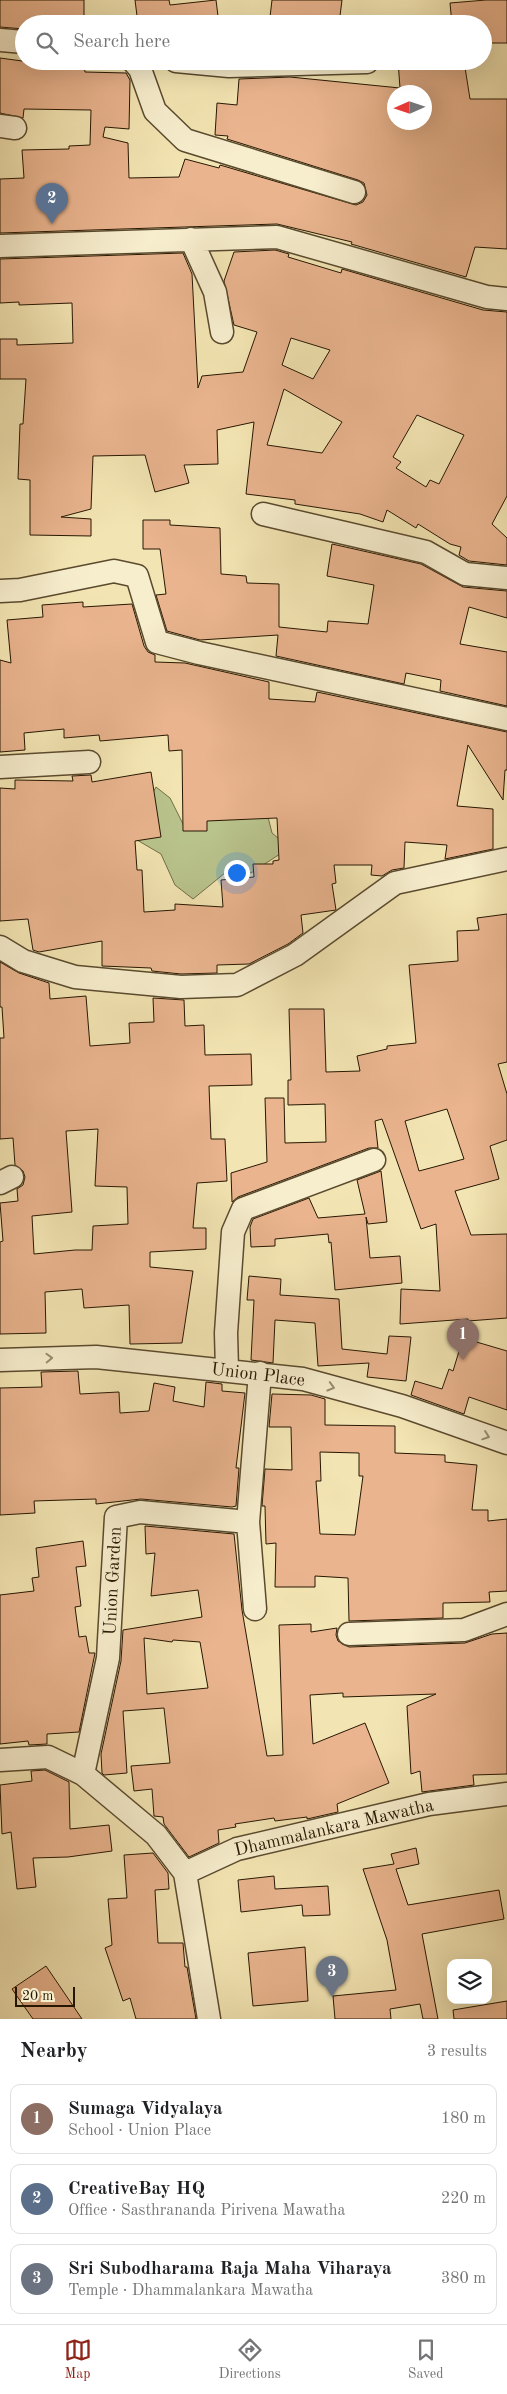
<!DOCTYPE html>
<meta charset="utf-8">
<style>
body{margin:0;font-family:"Old Standard TT",serif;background:#f6f6f6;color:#202124}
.controls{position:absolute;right:15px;bottom:15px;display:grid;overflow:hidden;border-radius:10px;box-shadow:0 5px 20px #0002}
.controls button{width:45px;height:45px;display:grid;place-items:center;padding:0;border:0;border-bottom:1px solid #e0e0e0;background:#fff;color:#202124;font:25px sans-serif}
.compass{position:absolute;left:387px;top:85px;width:45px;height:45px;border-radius:50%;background:#fff;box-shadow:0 5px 20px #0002;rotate:267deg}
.scale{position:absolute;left:15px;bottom:12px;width:60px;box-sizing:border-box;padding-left:5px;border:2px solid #271702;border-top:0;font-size:14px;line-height:18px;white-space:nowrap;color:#271702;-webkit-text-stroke:4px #f7eece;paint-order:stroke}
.you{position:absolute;left:236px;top:872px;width:18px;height:18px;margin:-12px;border:4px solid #fff;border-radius:50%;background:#1a73e8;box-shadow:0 0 0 8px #1a73e833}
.badge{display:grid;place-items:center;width:32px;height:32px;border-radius:50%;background:#8f2418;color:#fff;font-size:16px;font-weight:700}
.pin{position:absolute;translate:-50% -41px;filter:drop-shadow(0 1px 2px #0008)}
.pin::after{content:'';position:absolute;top:26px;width:18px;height:15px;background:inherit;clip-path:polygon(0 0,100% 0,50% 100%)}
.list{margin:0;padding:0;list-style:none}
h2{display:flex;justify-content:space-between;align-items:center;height:65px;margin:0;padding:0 20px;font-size:21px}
h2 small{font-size:16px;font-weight:400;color:#757577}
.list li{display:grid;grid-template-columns:32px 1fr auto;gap:15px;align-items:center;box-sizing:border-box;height:70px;margin:0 10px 10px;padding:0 10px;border:1px solid #e0e0e0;border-radius:10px}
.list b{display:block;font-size:19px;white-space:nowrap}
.list p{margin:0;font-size:16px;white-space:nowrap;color:#757577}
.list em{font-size:16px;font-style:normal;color:#757577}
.icon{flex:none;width:28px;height:28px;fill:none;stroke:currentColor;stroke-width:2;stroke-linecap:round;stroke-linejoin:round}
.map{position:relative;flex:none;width:507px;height:2019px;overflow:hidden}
.search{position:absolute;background:#fff;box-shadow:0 5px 20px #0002;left:15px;right:15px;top:15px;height:55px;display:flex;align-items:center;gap:12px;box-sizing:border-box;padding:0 18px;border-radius:28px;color:#757577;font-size:19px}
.sheet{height:305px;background:#fff}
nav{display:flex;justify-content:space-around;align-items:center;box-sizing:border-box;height:70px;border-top:1px solid #e0e0e0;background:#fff;font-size:14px;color:#757577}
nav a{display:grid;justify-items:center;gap:2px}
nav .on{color:#8f2418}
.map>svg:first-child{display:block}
.green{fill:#bac58e;stroke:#706e48}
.building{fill:#e9b48e;stroke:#271702;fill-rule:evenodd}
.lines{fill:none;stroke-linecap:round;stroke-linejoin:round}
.street-casing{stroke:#5a4a2e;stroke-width:25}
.street{stroke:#f7eece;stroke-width:22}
.oneway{stroke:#998d72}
.labels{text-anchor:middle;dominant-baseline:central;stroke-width:4;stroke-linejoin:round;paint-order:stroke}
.street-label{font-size:18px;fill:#271702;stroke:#f7eece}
</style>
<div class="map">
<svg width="507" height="2019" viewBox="0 0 507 2019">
<rect width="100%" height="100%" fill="#f3e5b3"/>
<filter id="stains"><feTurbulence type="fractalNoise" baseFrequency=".004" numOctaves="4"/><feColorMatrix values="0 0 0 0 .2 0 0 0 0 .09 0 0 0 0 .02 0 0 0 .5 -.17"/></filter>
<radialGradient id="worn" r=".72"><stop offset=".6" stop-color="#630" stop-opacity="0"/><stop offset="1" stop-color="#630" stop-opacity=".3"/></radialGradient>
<path class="green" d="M256 769 272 833 284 843 283 852 251 873 231 868 193 899 175 885 161 854 137 840 146 806 156 787 170 798 185 828Z"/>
<path class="building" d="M0 0H84V24H24V29L0 27Z
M135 0H169L170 5 216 0 219 24H138Z
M272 0H342L339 24 270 17Z
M486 0H507V43H483V24H452L450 3Z
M0 58 37 63V66L84 64 85 72 126 73 130 80 129 129 105 127 103 137 128 143 129 178 179 177 185 159 219 168 220 165 356 205 363 202 367 195 364 183 358 180 227 139 228 136 215 135 217 103 237 105 239 79 290 77 400 88 398 61H464L470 99H507V249L475 247 466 277 351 244 352 242 277 224 0 233V179L24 178 22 150 69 149V146L90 145 91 110 24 109 23 118 0 113ZM394 92H424V122H394Z
M275 250 289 254 288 257 341 273 342 269 483 310 507 312V496L492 524 507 538V565L469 561 459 555 461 547 450 544 418 524 416 528 387 510 383 522 360 514 295 504V500L246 494 254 422 217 430 218 464 184 465 189 483 155 492 145 455 93 456 91 509 61 517 91 519V536L30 535V480L18 479 20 424H23L26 379H0V339H17V345L73 343 72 303 19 305V302L0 303V259L183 253 192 274 198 388 202 376 243 372 257 332 234 325 224 281 234 252ZM291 338 330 350 313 379 282 365ZM284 389 342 422 322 453 267 445ZM417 415 464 435 439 484 430 480 426 487 396 468 401 462 393 457Z
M143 520H170V525L220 528 221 574 246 576 247 583 279 584V627L327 632 328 621 368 624 374 585 327 576 332 544 421 564 463 587 507 591V618L469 607 460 644 507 652V706L440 691 441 680 406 673 404 684 276 656 278 635 200 640 167 631 156 595 166 594 160 549H143Z
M83 602V607L132 604 144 646 148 652 155 655V662L185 663 269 682V699L315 702 317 692 507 732V770H505L503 800 468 745 457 806 493 809V849L445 859 447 845 405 842 404 868 392 870 382 876 371 875 372 865H334L336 883 332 884 336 910 301 915 303 933 288 944 249 964 217 965V973L181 974 152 971 151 968 102 966V941L39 952 33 950 28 919 0 921V788L15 789V780L73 781 72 776 91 775 92 782 151 772 161 837 135 841 137 870H142L144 912 175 910V904L223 907 221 880 254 877 253 864H273V861L279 860 277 818 207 821V831H183L182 750 169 751 168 735 100 741 99 735 64 738V729L24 733 25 750 0 752V660L11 663 7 620 43 617 42 605Z
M507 914V1062L498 1064 507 1094V1140L490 1146 499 1179 455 1191 471 1235 507 1234V1318L468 1321V1319L400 1324 401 1289 440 1291 436 1224 421 1229 382 1119 375 1121 378 1148H369L238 1197 232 1202 231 1173 267 1162 265 1098H284L285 1143 326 1142 325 1104 288 1105V1080H291L289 1009H324L326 1072 360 1071 357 1056 387 1049V1046L416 1043 409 965 458 961 457 931 479 930 477 918ZM447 1109 464 1159 419 1171 405 1121Z
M0 962 19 973 49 983 50 999 86 996 90 1046 130 1043 129 1023 154 1022 153 998 184 1000 185 1026 204 1025 205 1055 251 1054 252 1085 209 1086 211 1139H225L227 1181 197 1183 193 1228H206V1249L150 1252V1267L193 1271 182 1343 130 1344 129 1305 84 1308 82 1289 45 1292 46 1333 0 1334V1242L3 1241 0 1203 18 1201 17 1189 23 1185 25 1177 23 1171 15 1165 13 1138 0 1139V1038H4L2 1007H0ZM98 1129 95 1186 127 1187 128 1224 93 1226 92 1250H75L34 1254 32 1216 72 1212 66 1131Z
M381 1171 387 1222 368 1224 366 1217 370 1258 400 1256 402 1283 335 1290 331 1242 329 1243 328 1234 275 1239V1246L251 1247 250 1227 253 1219 309 1198 318 1218 365 1214 357 1180Z
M249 1276 281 1279 280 1295 339 1299 342 1349 387 1354 389 1336 411 1337 406 1381 367 1377 369 1363 318 1366 315 1323 275 1320 273 1363 251 1360 254 1300H247Z
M463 1338 507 1351V1410L469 1397 464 1414 411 1395 415 1381 442 1389 449 1369 453 1371Z
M78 1371 80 1394 119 1392 120 1413 149 1411 154 1383 175 1387 173 1401 204 1407 206 1382 222 1384V1391L245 1393 236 1468H239L236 1506 232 1507 141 1499 96 1504V1499L34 1501 35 1513 0 1515V1388L42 1387 41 1372Z
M272 1394 311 1395 325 1399V1425L395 1426V1453L445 1455V1462L477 1465 472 1510H488V1521L507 1519V1591L489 1592 490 1602 443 1603V1618L349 1621 348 1578 315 1576V1587H275L276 1543 266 1544 265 1506H262L265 1469 292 1470 291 1427H269ZM320 1452 359 1453V1476H363L355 1535 320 1534 316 1481H321Z
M145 1526 234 1534 242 1610 267 1756 283 1755 279 1625 311 1624V1632L337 1628 336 1635 338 1641 349 1647 465 1643 492 1634 507 1633V1774L473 1775 474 1785 422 1792 420 1771 411 1774 407 1706 436 1694 343 1697V1693L310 1695 313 1744 365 1723 389 1783 337 1804 338 1812 307 1819V1817L275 1821 274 1818 235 1824 236 1827 218 1830 219 1843 189 1857 164 1824 163 1817 154 1816 152 1789 134 1791 131 1766 170 1763 164 1708 123 1711 127 1773 104 1775 102 1773 101 1754 121 1661 123 1630 202 1617 198 1590 151 1596 155 1553 146 1554ZM144 1638 172 1642 173 1640 200 1642 208 1688 147 1694Z
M83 1541 86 1566 76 1567 81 1606 75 1607 79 1637 86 1636 89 1653H95L79 1732 47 1734V1744L29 1745 28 1741 0 1744V1595L34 1591 32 1578 39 1577 36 1548Z
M45 1770 69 1782 70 1829 109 1825 112 1851 68 1857 33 1858 36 1887 17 1889 11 1832 2 1834 0 1785 32 1781 31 1771Z
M416 1848 419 1864 396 1869 408 1905 499 1890 504 1919 422 1934 438 2019H423L420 2004 390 2009 391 2019H335L333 1996 396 1990 387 1940 363 1869 394 1864 391 1854Z
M153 1853 168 1873 169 1889 155 1890 158 1943H183L185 1967H187L196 2019H136L130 1998 123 2001 105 1948 112 1945 108 1899 127 1898 124 1855Z
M274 1876 275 1889 328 1886 330 1915 303 1916 302 1905 241 1912 238 1880Z
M305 1947 308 2001 253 2006 248 1953Z
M46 1966 82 2019H33L12 1989Z
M507 2001V2019H454L453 2010Z"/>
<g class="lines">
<g class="street-casing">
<path id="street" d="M0 40 24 42
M133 61 140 69 155 111 185 140 354 192
M176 61 229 66 367 62
M0 126 15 128
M191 239 215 292 222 332
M0 246 277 237 487 297 507 299
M263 514 426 552 465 574 507 578
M0 591 20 590 114 571 137 576 157 642 199 653 507 719
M0 767 89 762
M0 947 23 961 75 977 181 987 237 985 295 955 395 883 507 859
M0 1183 12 1177
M0 1360 96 1357 303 1379 402 1406 507 1443
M227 1370 226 1333 233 1232 243 1209 374 1160
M248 1522 255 1609
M349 1634 464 1630 507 1614
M0 1760 48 1757 83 1774 156 1835 185 1873 237 1849 429 1804 507 1794
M83 1774 108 1658 116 1517 140 1512 248 1522 260 1373
M185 1873 209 2019"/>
</g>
<use href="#street" class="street"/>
</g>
<defs><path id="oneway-chevron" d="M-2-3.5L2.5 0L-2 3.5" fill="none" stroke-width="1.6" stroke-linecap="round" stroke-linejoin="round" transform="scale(1.25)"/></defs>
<g class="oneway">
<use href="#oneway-chevron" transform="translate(49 1358) rotate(-2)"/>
<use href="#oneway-chevron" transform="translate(331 1387) rotate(16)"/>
<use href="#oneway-chevron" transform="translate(486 1436) rotate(19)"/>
</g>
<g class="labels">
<g class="street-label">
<text transform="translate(258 1375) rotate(7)">Union Place</text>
<text transform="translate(113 1581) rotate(-87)">Union Garden</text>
<text transform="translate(334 1828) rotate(-13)">Dhammalankara Mawatha</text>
</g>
</g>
<rect width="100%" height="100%" filter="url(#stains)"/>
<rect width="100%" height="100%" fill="url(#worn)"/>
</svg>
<div class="controls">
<button><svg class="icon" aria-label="layers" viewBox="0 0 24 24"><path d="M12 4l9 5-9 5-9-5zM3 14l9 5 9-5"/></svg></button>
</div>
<svg class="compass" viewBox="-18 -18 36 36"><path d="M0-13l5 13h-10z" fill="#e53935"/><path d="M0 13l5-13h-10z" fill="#757577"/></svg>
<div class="scale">20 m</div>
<div class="you"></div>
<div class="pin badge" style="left:463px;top:1360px;background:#8d6e63">1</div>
<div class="pin badge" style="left:52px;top:224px;background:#5c6f8a">2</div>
<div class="pin badge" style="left:332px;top:1997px;background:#6b7280">3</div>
<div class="search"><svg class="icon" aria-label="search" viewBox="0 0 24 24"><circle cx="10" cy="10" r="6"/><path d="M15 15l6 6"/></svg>Search here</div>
</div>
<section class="sheet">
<h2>Nearby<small>3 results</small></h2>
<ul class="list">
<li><span class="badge" style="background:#8d6e63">1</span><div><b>Sumaga Vidyalaya</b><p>School · Union Place</p></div><em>180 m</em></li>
<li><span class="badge" style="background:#5c6f8a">2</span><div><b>CreativeBay HQ</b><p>Office · Sasthrananda Pirivena Mawatha</p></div><em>220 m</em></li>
<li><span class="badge" style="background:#6b7280">3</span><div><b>Sri Subodharama Raja Maha Viharaya</b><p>Temple · Dhammalankara Mawatha</p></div><em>380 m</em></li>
</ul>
</section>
<nav>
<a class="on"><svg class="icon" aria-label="map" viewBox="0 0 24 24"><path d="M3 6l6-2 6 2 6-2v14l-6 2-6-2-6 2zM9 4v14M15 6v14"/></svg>Map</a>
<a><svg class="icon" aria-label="directions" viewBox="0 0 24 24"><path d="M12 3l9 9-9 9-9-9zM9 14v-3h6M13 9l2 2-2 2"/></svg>Directions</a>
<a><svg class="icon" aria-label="saved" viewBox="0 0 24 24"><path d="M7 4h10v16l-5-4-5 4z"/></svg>Saved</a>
</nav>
